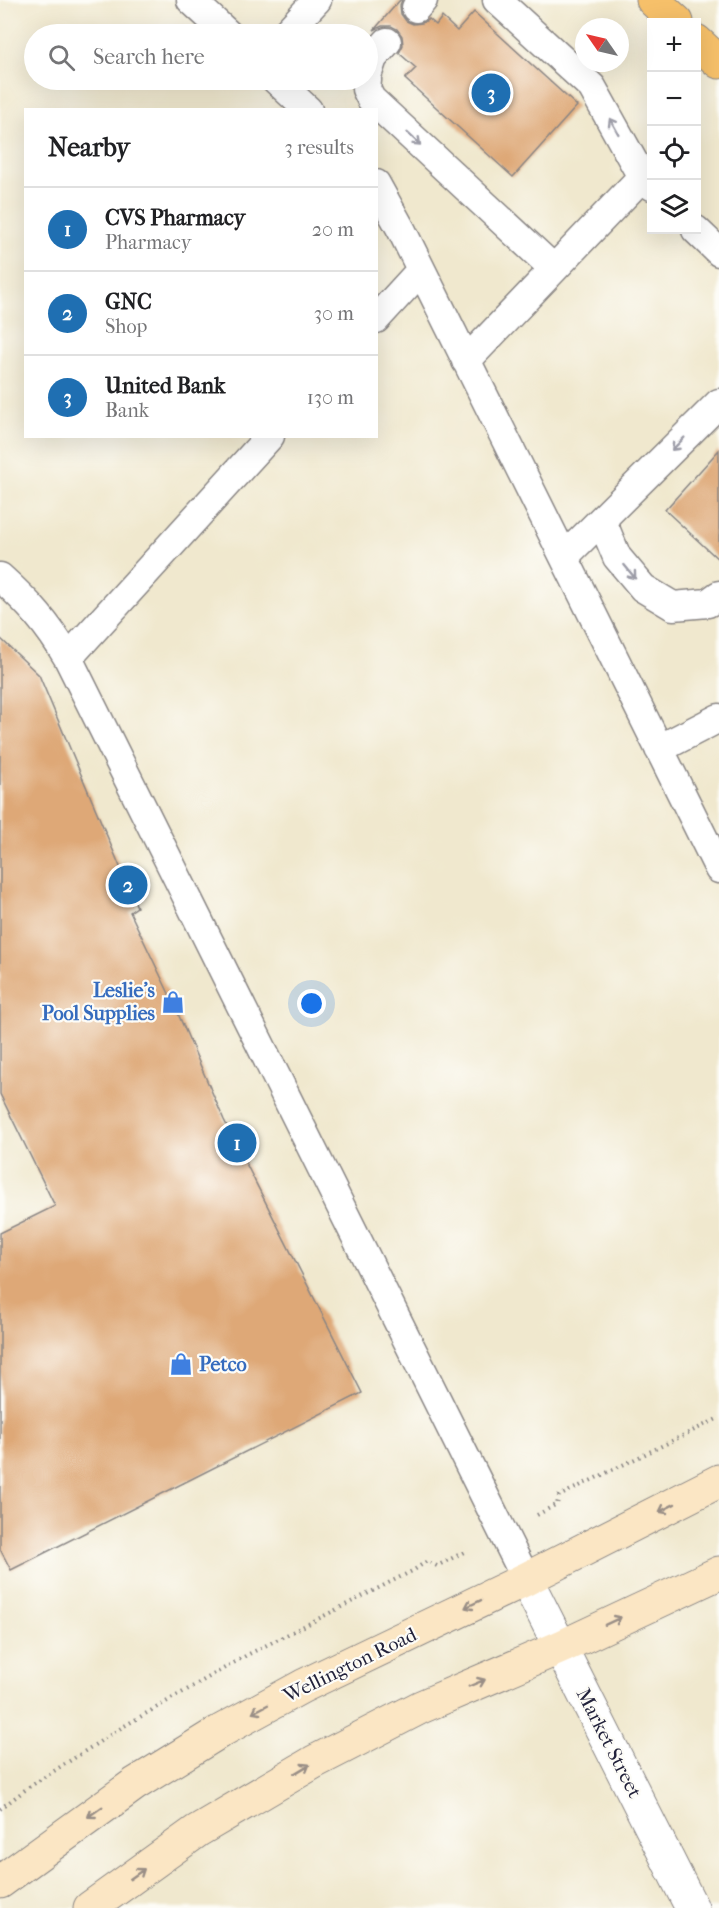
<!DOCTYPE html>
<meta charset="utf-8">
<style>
body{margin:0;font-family:"IM FELL French Canon",serif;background:#f2f2f2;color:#202124}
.controls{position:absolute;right:18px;top:18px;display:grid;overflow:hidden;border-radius:0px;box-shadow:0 6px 24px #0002}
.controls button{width:54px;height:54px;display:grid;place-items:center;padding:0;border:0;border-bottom:2px solid #e0e0e0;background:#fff;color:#202124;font:30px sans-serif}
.compass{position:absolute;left:575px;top:18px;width:54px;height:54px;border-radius:50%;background:#fff;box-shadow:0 6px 24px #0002;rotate:304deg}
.you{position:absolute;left:312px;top:1004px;width:21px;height:21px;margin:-15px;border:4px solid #fff;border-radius:50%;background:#1a73e8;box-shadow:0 0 0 9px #1a73e833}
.badge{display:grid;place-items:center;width:39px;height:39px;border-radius:50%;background:#1f6fb2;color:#fff;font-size:20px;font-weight:700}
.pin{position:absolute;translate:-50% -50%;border:3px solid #fff;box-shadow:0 2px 6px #0006}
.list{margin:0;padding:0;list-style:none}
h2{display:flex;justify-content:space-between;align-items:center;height:78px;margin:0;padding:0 24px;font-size:26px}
h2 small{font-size:20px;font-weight:400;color:#757577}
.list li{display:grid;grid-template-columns:39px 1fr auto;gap:18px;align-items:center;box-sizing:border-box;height:84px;padding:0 24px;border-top:2px solid #e0e0e0}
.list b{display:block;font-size:22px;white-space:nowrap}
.list p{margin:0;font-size:20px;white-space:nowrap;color:#757577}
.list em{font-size:20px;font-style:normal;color:#757577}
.icon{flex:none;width:33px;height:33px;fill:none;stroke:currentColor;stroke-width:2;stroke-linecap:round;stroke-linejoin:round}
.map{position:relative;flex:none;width:719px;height:1908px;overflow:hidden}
.search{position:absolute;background:#fff;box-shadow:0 6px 24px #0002;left:24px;top:24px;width:354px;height:66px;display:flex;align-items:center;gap:15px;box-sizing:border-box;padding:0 21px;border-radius:33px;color:#757577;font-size:22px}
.panel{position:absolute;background:#fff;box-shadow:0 6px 24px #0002;left:24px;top:108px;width:354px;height:330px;border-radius:0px}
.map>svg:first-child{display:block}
.building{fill:#dea877}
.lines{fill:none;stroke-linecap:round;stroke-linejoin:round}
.service-casing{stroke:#898584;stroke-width:31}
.minor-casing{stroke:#898584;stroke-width:35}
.secondary-casing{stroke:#898584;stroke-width:35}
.trunk-casing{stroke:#898584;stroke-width:35}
.path{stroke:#898584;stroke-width:4;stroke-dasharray:1.5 4.5;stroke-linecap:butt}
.service{stroke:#fff;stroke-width:28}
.minor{stroke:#fff;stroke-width:33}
.secondary{stroke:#fbe6c4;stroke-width:33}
.trunk{stroke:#f6c06b;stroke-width:33}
.oneway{stroke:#9c9ca7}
.oneway2{stroke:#998e86}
.labels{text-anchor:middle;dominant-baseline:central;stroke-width:4.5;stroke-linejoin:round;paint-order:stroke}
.shop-label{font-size:20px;font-weight:bold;fill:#366cbe;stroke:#fdfcf7;text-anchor:end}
.street-label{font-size:20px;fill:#22223b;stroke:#fdfcf7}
</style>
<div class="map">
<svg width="719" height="1908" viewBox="0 0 719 1908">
<rect width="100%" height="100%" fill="#fdfcf7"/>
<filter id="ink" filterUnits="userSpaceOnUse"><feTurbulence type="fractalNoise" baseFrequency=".0167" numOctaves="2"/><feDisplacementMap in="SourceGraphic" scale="12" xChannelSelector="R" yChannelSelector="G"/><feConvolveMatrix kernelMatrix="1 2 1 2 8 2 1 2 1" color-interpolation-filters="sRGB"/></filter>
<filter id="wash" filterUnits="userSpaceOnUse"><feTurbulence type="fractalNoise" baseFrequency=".008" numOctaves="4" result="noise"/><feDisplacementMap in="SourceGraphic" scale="24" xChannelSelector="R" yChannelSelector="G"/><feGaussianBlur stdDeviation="1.35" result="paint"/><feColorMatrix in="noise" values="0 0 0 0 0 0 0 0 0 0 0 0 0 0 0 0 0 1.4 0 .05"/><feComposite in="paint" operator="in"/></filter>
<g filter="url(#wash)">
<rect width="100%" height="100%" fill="#f0e8ce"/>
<g id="blocks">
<path class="building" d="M400 0H402L400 5 401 14 406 21 413 24 422 23 429 19 436 25 442 17 457 31 474 12 577 106 513 177 405 79 416 68 399 53 403 45 402 36 397 29 391 26H382L374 30Z
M719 450V560L665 510Z
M0 638 39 675 137 907 130 912 173 1002 224 1120 362 1393 11 1570 0 1549V1233L55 1206 0 1094Z"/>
</g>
</g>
<g filter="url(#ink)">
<use href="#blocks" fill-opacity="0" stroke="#898584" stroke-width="1.5"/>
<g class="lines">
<g class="service-casing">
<path id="service" d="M191 0 228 34
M497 0 592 87 642 177 652 186
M416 8 423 0
M285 34 317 0
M368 73 373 58 387 42
M276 80 308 110
M367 80 366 89 371 99 554 269
M376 184 402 231 719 869
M696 230 719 252
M376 319 421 270
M466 361 642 177
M602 521 617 557 643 588 673 606 708 603 719 595
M564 557 719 403
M0 577C30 604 47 623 68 658L526 1579
M68 658 270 436
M659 749 719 718"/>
</g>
<g class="minor-casing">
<path id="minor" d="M526 1579 692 1908"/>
</g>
<g class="secondary-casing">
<path id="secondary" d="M0 1882 135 1784 219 1732 303 1686 526 1579 719 1481
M90 1908 197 1831 314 1762 421 1707 561 1647 719 1573"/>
</g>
<g class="trunk-casing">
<path id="trunk" d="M653 0 677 22
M696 41 719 62"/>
</g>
<path class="path" d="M537 1515 557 1504 559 1496 719 1418
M0 1809 29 1787 121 1728 249 1654 414 1570 427 1561 437 1566 466 1551"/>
<use href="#service" class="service"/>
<use href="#minor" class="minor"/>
<use href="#secondary" class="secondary"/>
<use href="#trunk" class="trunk"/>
</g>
<defs><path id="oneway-shaft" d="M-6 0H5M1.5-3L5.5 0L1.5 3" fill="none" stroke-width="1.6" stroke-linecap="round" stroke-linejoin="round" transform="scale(1.5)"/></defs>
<g class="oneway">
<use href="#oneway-shaft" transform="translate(614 126) rotate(-119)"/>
<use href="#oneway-shaft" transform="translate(414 139) rotate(43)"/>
<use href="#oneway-shaft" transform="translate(678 444) rotate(135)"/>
<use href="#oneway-shaft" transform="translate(630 572) rotate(51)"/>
</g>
<g class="oneway2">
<use href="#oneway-shaft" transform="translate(667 1508) rotate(153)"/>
<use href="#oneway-shaft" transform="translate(473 1604) rotate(154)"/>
<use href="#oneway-shaft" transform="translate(613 1621) rotate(-25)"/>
<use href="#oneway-shaft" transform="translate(477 1683) rotate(-23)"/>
<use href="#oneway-shaft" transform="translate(260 1709) rotate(152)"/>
<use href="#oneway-shaft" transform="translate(302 1769) rotate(-31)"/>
<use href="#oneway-shaft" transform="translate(95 1812) rotate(145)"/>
<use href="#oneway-shaft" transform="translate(137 1874) rotate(-35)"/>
</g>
</g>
<defs>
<g id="shop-bare" transform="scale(1.8)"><path d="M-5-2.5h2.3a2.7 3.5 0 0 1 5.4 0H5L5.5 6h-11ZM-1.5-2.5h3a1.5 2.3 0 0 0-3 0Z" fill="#3f7fe0" stroke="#fdfcf7" stroke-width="2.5" paint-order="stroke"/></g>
</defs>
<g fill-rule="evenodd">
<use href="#shop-bare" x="173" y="1002"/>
<use href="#shop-bare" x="181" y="1364"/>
</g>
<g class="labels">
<g class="shop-label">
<text x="155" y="990">Leslie's<tspan x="155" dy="23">Pool Supplies</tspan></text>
<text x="199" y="1364" text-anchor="start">Petco</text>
</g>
<g class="street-label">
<text transform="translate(350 1665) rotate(-26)">Wellington Road</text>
<text transform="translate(609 1743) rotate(63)">Market Street</text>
</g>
</g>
</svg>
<div class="controls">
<button>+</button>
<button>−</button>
<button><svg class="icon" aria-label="locate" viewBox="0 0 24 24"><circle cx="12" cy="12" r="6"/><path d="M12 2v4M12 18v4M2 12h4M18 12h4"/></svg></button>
<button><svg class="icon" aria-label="layers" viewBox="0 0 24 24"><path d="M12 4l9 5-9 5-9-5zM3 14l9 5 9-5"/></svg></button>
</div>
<svg class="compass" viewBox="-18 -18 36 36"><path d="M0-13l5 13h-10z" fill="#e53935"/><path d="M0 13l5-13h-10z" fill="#757577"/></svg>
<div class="you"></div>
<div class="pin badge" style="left:237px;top:1143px">1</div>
<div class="pin badge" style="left:128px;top:885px">2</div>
<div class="pin badge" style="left:491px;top:93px">3</div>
<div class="search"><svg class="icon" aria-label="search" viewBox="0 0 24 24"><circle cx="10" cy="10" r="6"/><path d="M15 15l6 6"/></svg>Search here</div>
<section class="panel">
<h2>Nearby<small>3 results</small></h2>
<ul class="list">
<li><span class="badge">1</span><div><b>CVS Pharmacy</b><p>Pharmacy</p></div><em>20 m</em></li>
<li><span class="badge">2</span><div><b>GNC</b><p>Shop</p></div><em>30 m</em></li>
<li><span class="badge">3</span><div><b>United Bank</b><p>Bank</p></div><em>130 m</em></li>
</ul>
</section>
</div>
